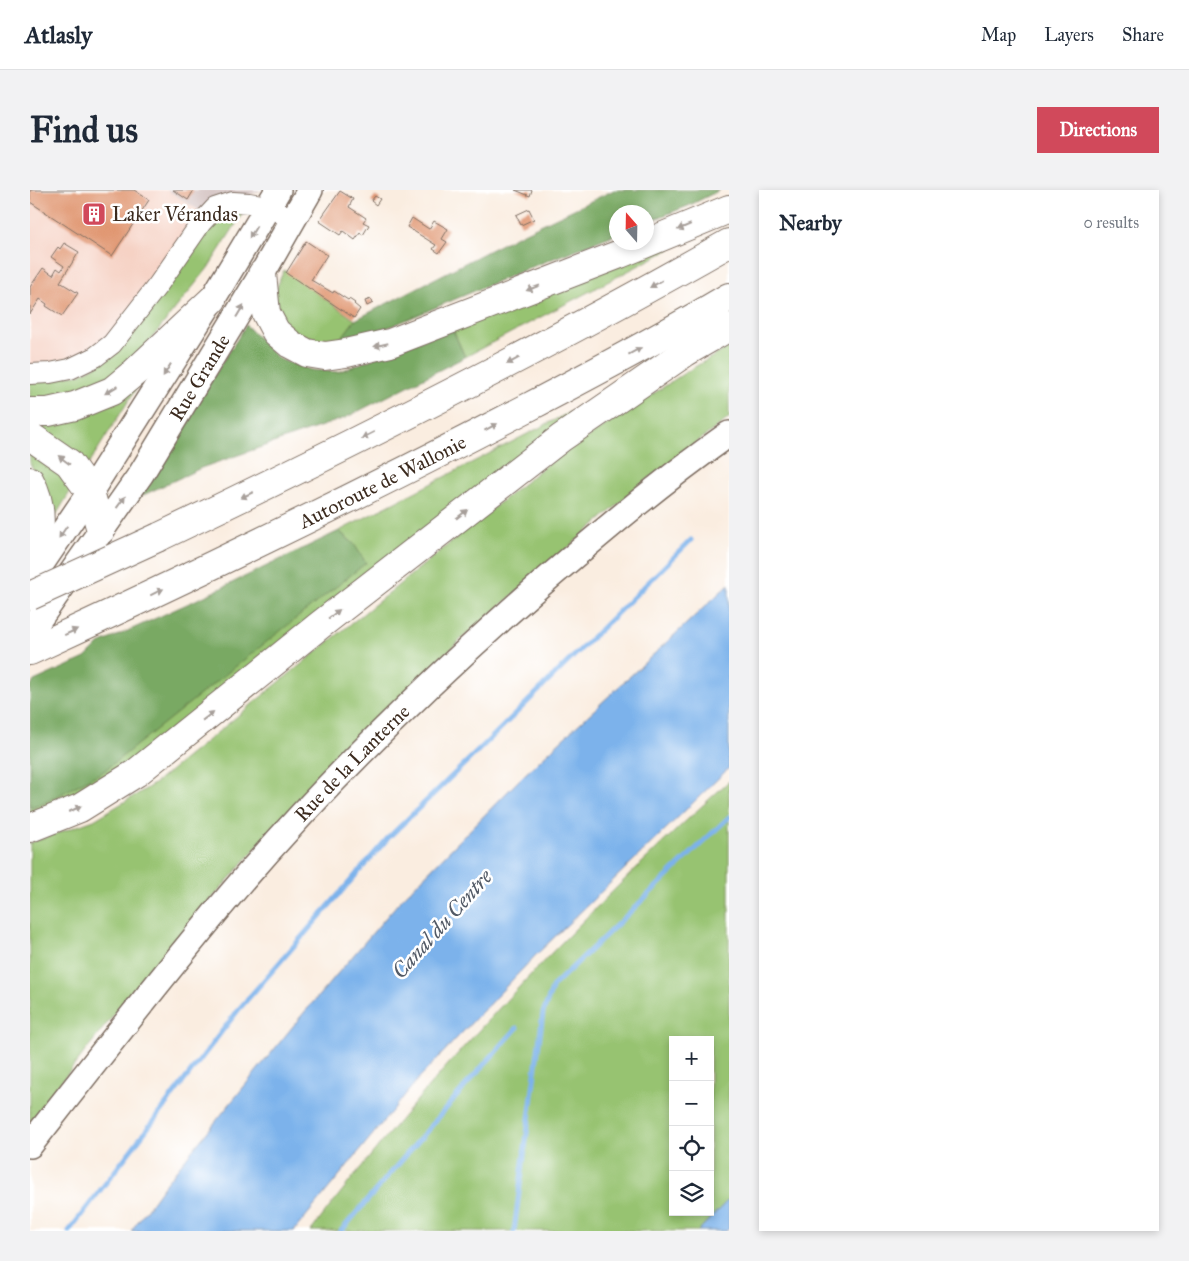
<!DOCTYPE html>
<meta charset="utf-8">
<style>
body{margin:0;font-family:"IM FELL Great Primer",serif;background:#f2f2f3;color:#1f2937}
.controls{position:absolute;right:15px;bottom:15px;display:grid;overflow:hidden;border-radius:0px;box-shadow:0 2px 8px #0003}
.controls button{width:45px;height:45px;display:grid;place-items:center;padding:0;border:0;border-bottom:1px solid #e0e1e3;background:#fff;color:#1f2937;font:25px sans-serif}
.compass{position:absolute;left:579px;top:15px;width:45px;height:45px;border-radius:50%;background:#fff;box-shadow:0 2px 8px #0003;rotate:340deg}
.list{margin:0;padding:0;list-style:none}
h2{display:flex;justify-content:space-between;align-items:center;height:65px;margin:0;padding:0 20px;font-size:21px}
h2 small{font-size:16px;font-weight:400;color:#747a83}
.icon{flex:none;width:28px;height:28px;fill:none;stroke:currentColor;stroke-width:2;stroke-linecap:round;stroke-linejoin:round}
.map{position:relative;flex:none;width:699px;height:1041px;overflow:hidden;border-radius:0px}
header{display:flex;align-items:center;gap:30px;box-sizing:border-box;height:70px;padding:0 25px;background:#fff;border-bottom:1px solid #e0e1e3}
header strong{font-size:24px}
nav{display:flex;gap:28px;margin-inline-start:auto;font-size:18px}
.intro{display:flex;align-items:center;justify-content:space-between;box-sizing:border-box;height:120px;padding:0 30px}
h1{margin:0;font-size:35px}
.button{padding:12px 22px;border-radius:0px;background:#d1495b;color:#fff;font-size:18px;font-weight:700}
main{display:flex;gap:30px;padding:0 30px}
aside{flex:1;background:#fff;border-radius:0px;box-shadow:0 2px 8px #0003}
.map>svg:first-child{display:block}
.built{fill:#f6d2c4}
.industrial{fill:#d1bfbe}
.green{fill:#97c371;stroke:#697648;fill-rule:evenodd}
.forest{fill:#79a963;stroke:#5a6a40}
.water{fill:#7cb2eb;stroke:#5c6e84}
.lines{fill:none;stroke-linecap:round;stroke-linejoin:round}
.stream{stroke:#7cb2eb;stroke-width:5}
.building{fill:#e09570}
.minor-casing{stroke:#7e6e62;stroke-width:22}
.major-casing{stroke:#7e6e62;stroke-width:28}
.highway-casing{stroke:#7e6e62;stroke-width:30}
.minor{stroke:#fff;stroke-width:20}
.major{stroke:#fff;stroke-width:25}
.highway{stroke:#fff;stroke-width:28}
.highway-bridge-casing{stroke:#7e6e62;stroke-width:30;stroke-linecap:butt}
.highway-bridge{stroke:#fff;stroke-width:28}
.oneway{fill:#a79f9a}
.labels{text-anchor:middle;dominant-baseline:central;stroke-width:5;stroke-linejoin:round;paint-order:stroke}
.poi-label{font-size:20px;fill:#3b2a1e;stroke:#fff;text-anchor:start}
.street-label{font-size:20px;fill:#3b2a1e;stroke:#fff}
.water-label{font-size:21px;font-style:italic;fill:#525a66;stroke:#fff}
</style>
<header>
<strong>Atlasly</strong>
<nav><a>Map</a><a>Layers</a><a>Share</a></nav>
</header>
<div class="intro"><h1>Find us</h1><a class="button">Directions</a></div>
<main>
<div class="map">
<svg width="699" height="1041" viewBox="0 0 699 1041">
<rect width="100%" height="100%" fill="#fff"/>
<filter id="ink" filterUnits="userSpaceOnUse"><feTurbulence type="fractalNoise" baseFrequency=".02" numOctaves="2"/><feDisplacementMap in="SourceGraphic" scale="10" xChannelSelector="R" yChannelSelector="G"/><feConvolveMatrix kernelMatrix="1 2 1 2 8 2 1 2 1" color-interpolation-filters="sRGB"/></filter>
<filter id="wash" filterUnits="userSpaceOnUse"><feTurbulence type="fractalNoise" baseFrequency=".0096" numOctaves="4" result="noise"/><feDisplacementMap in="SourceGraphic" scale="20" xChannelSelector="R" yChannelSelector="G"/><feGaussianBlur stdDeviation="1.12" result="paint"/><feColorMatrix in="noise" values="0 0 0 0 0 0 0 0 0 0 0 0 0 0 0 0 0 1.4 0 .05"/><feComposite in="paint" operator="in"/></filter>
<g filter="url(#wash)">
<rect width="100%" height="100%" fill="#faede0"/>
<path class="built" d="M0 0H137L178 26 82 154 0 184Z"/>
<path class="industrial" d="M137 0H232L203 12 178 26Z"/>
<path class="green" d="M207 21 213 23 178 78 101 174 48 208 0 214V191L51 184 85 165 109 134 177 37 189 29Z
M636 55 640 59 435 167 422 138Z
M254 80 325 130 306 155C298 154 290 154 282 152 264 148 247 129 245 110 245 99 250 89 254 80Z
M699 157V228L617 290 428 452 314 560 225 659 103 800 0 932V653L64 630 124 594 516 275 656 182Z
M111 191 58 275 0 237Z
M540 222 544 227 66 597 0 626V617L14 613 324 354 309 341Z
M0 254 46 292 20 335 15 303 0 273Z
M699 591V1009L668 1041H281C405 878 548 729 699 591ZM643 850H680V1022H643Z"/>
<path class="forest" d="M584 0H690L658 16 617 32 616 22H586V44L499 78 357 138 306 155 325 130 485 47Z
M216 135 249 169 281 180 308 182 422 138 435 167 315 228 171 278 107 308Z
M309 341 324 354 336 373 74 581 14 613 0 617V497L4 491 55 468 69 454 179 404Z"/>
<path class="water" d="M699 394V578L505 766 389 888 264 1041H101L135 994 272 825 370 711 491 588Z
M699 1009V1038L696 1041H668Z"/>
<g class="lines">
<path class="stream" d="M39 1041 209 819 358 648 458 551 661 350
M311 1041 443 887 487 838
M484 1041 513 823 523 796 699 627"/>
</g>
<g id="blocks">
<path class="building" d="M0 0H104L119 10 82 66 0 12Z
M143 0H164L158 10Z
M485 0H502L500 6Z
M310 1 323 9 319 17 336 28 333 32 339 35 333 45 330 43 325 50 313 41 310 45 289 31Z
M345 6 350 9 346 15 341 11Z
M499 19 504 29 491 35 486 25Z
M382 28 399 39 404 31 418 39 412 49 417 52 409 63 403 59 406 55 377 37Z
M276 51 297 65 281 90 303 103 304 101 318 110 319 109 325 113 324 114 330 119 324 128 256 83Z
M34 53 49 62 30 92 48 103 32 126 16 116 17 114 10 109 0 124V97L13 78 23 85 27 78 31 81 34 76 21 67 28 57 30 59Z
M341 109 343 113 337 116 335 111Z"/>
</g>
</g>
<g filter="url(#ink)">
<use href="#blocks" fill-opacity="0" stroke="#7e6e62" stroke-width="1"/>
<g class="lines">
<g class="minor-casing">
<path id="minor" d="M0 184 20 183 40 179 65 167 82 154 128 95 171 33 185 18 203 12 219 13 238 16 263 30"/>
</g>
<g class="major-casing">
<g id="major">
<path d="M1 389 60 302 182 110 248 0"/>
<path id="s1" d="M0 442 111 284 232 84 280 0"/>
<path id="s2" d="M0 955C66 871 132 786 201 704 291 598 391 500 495 408 561 351 628 294 699 244"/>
</g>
</g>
<g class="highway-casing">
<g id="highway">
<path d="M232 84 236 123 246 142 260 154 277 163 295 166 316 163 360 153 590 64 699 19"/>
<path d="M0 222H18L45 216 82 201 105 182 182 110"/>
<path d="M0 246 39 273 60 302 71 340"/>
<path d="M0 291C18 322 7 358 0 390"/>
<path d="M129 347C322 255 513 159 699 53"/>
<path id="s3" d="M0 461C167 384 332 304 495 219 564 183 632 147 699 107"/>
<path d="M0 638 50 618 106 583 290 435 531 248 656 162 699 137"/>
</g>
</g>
<use href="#minor" class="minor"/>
<use href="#major" class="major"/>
<use href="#highway" class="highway"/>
<g class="highway-bridge-casing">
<path id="highway-bridge" d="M0 406 129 347"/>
</g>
<use href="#highway-bridge" class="highway-bridge"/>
</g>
<defs><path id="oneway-solid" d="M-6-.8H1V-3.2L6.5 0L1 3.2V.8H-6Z" transform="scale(1.25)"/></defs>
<g class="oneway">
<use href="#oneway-solid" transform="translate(654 37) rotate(157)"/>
<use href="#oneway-solid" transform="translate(223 42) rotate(121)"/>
<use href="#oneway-solid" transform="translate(626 94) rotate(150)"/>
<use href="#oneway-solid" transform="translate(503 98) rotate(159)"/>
<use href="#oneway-solid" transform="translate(210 121) rotate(-59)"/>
<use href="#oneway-solid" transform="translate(351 155) rotate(167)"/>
<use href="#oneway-solid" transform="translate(605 161) rotate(-28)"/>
<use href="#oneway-solid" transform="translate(483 171) rotate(152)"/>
<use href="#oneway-solid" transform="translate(137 180) rotate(122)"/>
<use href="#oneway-solid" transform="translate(81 200) rotate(149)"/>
<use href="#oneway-solid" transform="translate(461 237) rotate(-28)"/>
<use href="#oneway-solid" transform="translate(338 245) rotate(153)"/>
<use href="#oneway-solid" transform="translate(34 270) rotate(-143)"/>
<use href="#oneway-solid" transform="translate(217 305) rotate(155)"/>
<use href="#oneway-solid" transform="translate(91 312) rotate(-54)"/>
<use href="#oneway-solid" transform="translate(432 324) rotate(-38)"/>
<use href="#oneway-solid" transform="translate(33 342) rotate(124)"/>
<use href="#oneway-solid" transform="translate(127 402) rotate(-26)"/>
<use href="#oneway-solid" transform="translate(304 424) rotate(-38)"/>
<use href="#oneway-solid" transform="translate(41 442) rotate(-25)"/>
<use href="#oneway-solid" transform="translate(178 526) rotate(-38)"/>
<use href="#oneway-solid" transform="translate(45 619) rotate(-24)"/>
</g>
</g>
<defs>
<g id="building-square" transform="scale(1.25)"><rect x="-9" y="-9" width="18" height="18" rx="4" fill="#d1495b" stroke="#fff"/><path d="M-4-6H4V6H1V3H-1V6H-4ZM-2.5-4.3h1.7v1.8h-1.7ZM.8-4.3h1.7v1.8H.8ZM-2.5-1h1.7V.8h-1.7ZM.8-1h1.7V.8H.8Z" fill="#fff"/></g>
</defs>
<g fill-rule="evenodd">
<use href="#building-square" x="64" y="24"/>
</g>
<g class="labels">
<g class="poi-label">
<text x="82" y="24">Laker Vérandas</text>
</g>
<g class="street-label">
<text stroke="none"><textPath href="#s1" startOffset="306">Rue Grande</textPath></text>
<text stroke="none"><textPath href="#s3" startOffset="391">Autoroute de Wallonie</textPath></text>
<text stroke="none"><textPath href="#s2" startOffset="500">Rue de la Lanterne</textPath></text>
</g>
<g class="water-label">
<text transform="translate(412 734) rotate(-48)">Canal du Centre</text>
</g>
</g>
</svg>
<div class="controls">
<button>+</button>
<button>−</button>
<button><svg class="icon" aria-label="locate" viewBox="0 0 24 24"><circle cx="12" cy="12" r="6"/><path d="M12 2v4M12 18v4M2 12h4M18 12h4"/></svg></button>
<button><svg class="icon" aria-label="layers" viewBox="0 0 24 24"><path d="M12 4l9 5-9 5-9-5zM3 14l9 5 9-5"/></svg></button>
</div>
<svg class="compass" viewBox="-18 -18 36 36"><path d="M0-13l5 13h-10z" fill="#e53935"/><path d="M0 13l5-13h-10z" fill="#747a83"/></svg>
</div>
<aside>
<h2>Nearby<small>0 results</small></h2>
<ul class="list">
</ul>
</aside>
</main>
